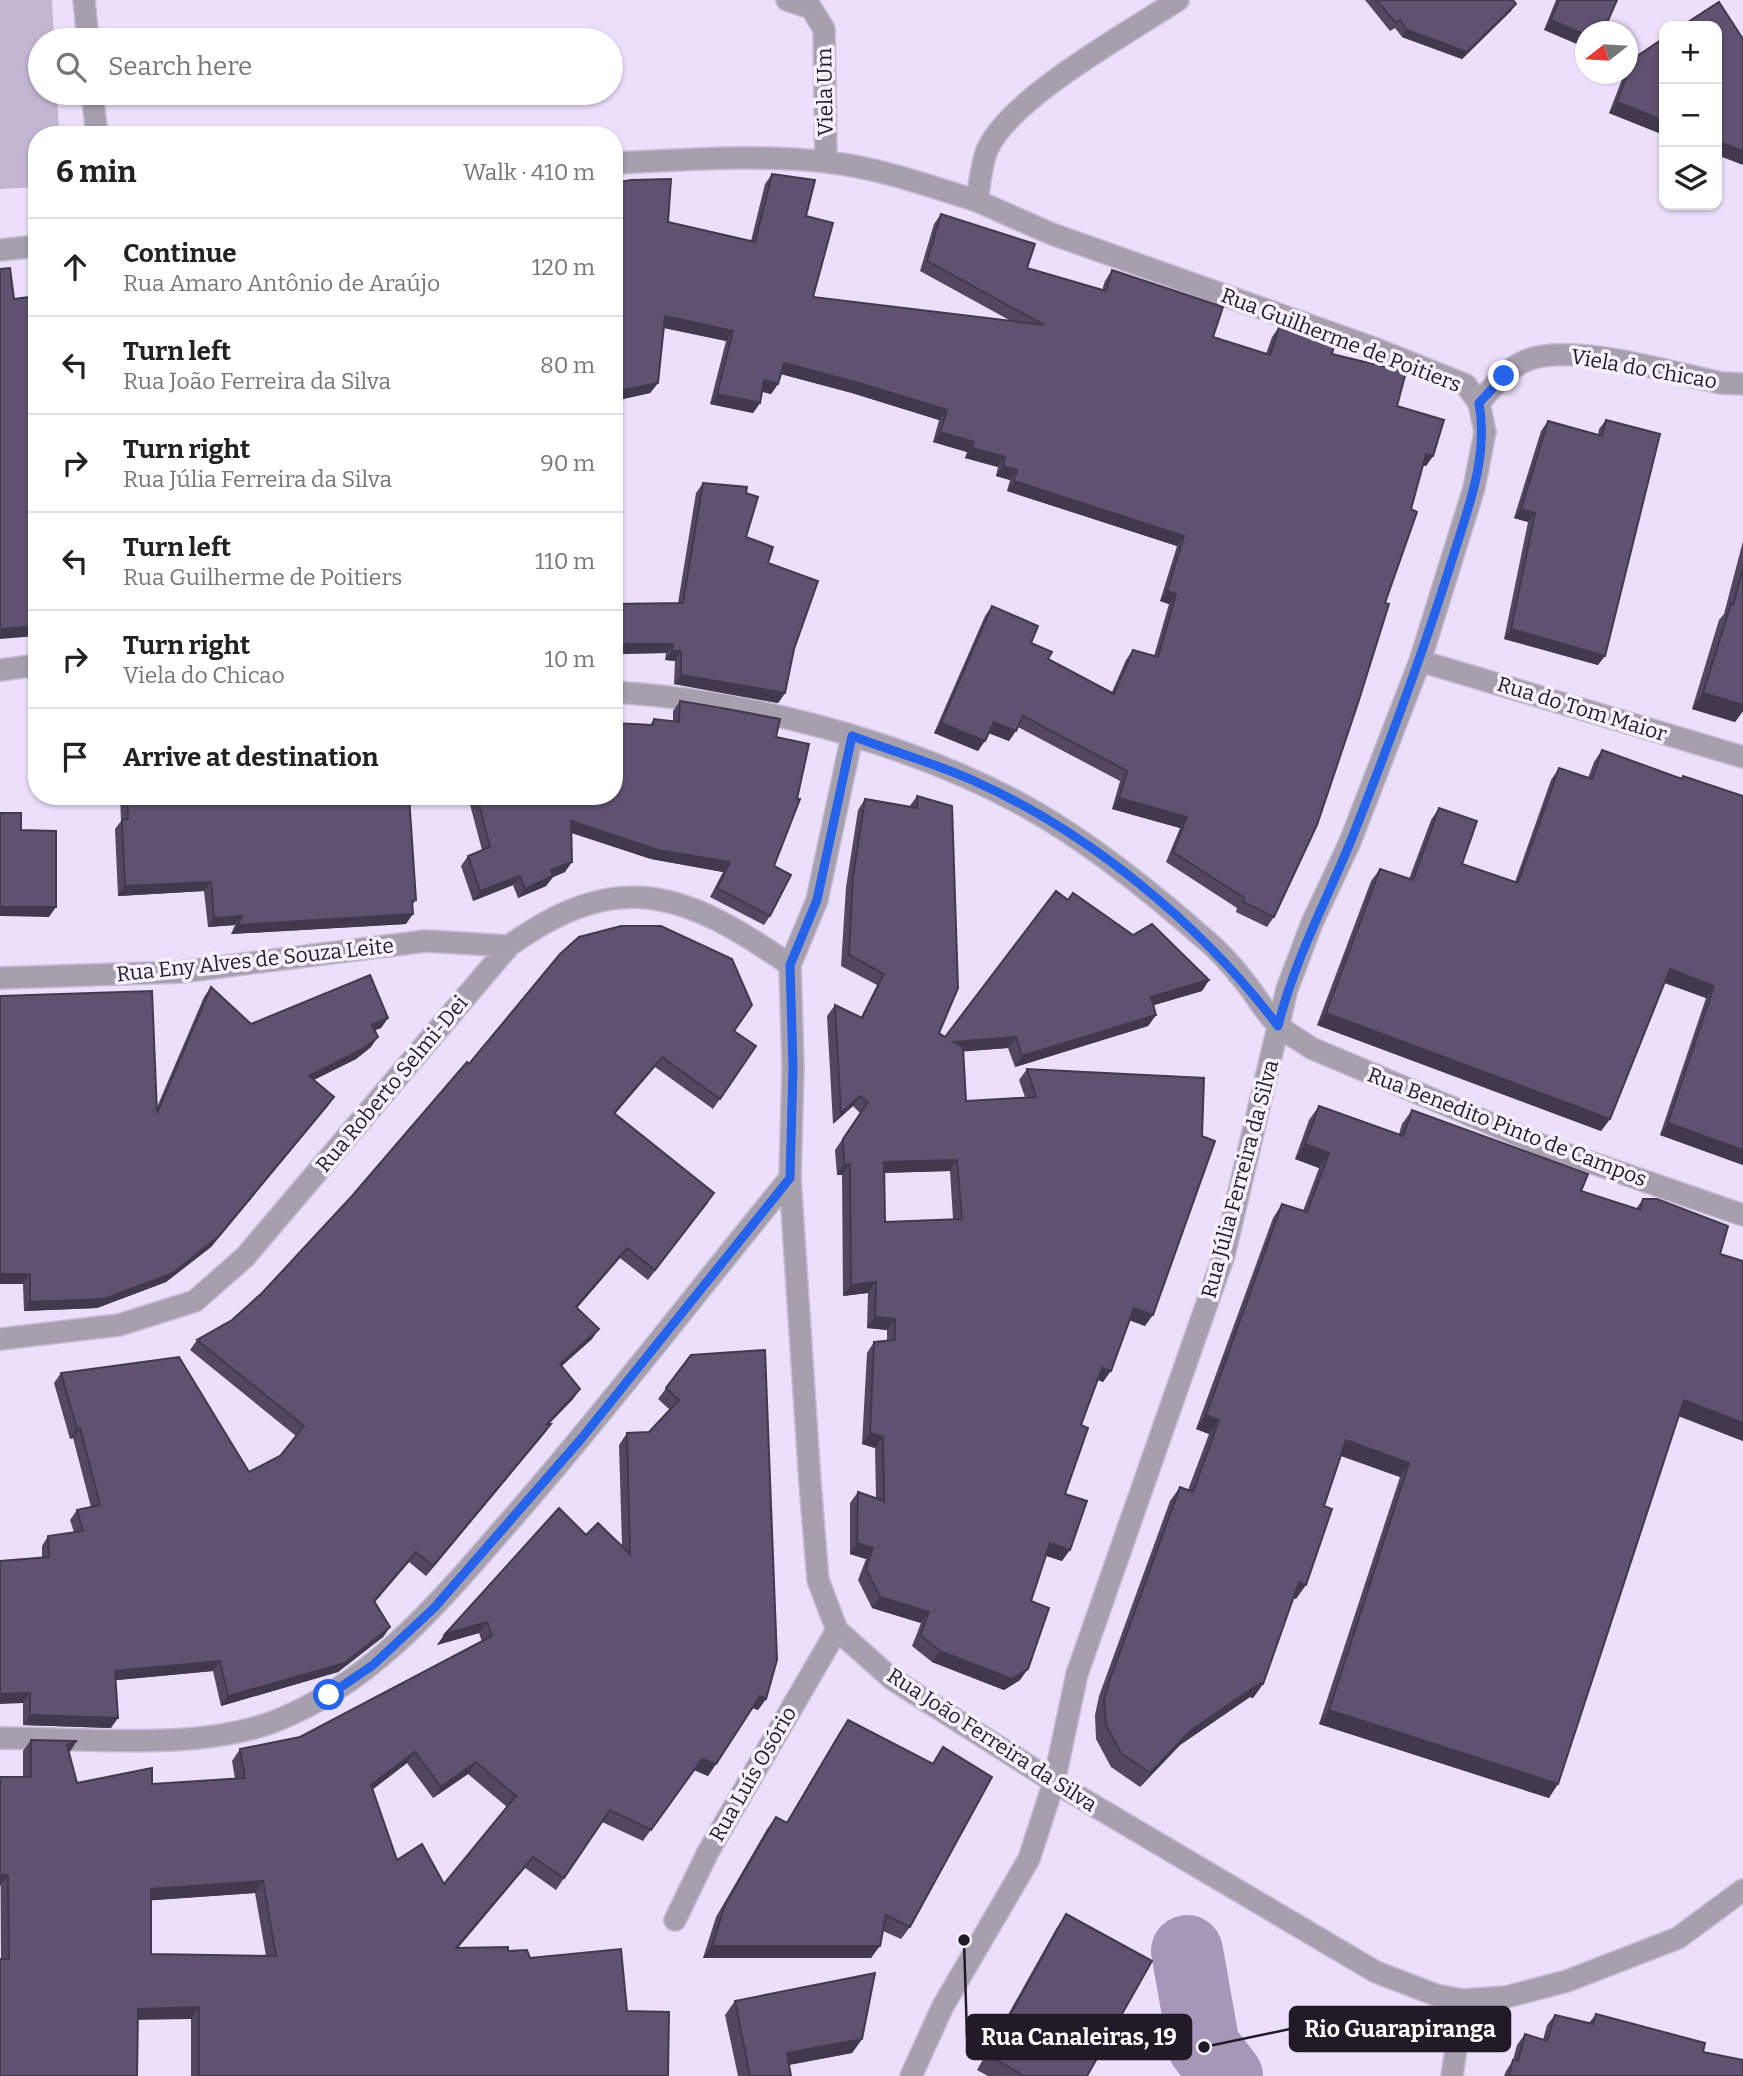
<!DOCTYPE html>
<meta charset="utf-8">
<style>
body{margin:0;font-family:Bitter,serif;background:#f2f2f2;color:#222}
.controls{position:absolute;right:21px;top:21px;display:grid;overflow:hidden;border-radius:14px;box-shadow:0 2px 5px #0004}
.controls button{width:63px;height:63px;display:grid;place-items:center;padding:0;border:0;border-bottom:2px solid #e0e0e0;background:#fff;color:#222;font:35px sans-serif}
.compass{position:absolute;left:1575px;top:21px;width:63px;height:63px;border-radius:50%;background:#fff;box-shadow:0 2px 5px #0004;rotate:253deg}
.stop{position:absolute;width:21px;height:21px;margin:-16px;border:5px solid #2563eb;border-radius:50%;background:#fff}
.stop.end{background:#2563eb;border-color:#fff;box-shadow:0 2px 7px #0008}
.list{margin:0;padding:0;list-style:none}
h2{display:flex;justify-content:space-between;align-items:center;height:91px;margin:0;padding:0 28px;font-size:30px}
h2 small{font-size:23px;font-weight:400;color:#767676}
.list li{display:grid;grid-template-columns:46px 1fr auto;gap:21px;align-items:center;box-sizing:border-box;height:98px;padding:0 28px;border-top:2px solid #e0e0e0}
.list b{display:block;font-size:26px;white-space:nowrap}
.list p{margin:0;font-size:23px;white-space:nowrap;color:#767676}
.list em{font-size:23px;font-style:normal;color:#767676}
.icon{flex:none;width:38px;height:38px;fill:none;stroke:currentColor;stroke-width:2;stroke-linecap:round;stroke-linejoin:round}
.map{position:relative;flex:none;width:1743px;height:2076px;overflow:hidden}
.search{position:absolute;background:#fff;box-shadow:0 2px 5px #0004;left:28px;top:28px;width:595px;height:77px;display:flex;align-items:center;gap:18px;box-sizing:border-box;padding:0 24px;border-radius:38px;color:#767676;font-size:26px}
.panel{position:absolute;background:#fff;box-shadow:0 2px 5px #0004;left:28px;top:126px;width:595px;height:679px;border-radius:28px}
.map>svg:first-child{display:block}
.green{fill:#c2b5d1}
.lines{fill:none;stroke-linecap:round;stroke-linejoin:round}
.river{stroke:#a697b9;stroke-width:72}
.minor-casing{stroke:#c7bcd5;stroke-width:24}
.minor{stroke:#a69fae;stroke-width:21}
.wall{fill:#524660;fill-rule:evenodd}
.shaded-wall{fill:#42394e}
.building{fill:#5f5170;stroke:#42394e;stroke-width:2;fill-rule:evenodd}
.route{stroke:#2563eb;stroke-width:9}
.labels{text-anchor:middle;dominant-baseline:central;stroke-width:7;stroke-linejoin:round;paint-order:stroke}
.street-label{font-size:21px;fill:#201b26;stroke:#f5f0fc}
.leader{fill:none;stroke:#201b26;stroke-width:2.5}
.callout-dot{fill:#201b26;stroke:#f5f0fc;stroke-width:2.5}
.callout{fill:#201b26;stroke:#201b26;stroke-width:2.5}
.callout-label{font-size:23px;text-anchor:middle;font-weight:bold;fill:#fff}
</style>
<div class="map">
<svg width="1743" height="2076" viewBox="0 0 1743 2076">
<rect width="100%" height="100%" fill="#ecdffc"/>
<path class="green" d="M0 0H52L54 40H40V93H57L59 135H37V187L0 189Z"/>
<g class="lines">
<path class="river" d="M1187 1951 1204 2047 1227 2076"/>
<g class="minor-casing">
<path id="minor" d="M84 0 88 40
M787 0 811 8 824 29 826 162
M92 93 97 135
M614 163C685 160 757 154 827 162 879 168 927 185 977 201
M0 250 37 246
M1479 403C1492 388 1505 371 1523 362 1566 340 1673 373 1721 383L1743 384
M1420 661 1743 757
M0 670 37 665
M614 692C760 701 943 750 1066 831 1113 862 1158 898 1200 935 1216 948 1232 965 1244 981 1256 995 1266 1015 1280 1027 1290 1035 1301 1041 1311 1048L1546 1147 1743 1215
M852 736 817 900 790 965 793 1067 790 1178 810 1483 818 1580 837 1630 892 1679 1054 1782 1376 1972 1436 1995 1463 2000 1506 1997 1567 1981 1678 1938 1743 1890
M0 978 180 972 426 941 509 946
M0 1339 119 1325 195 1301 245 1257 509 946C620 866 686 893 790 965
M0 1738C84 1738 194 1751 273 1722 377 1682 445 1595 516 1514 611 1405 698 1290 790 1178
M675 1920 708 1852 837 1630
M911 2076 943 2006 1029 1859 1054 1782 1077 1674 1224 1255 1287 989 1312 923 1350 842 1420 661 1474 488 1485 432 1479 403 1466 385 1371 347 1052 234 977 201C980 184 981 163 988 148 1013 96 1128 33 1178 0
M1452 2076 1463 2000"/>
</g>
<use href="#minor" class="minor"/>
</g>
<path class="wall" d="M1365 0H1513L1511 11 1462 59 1402 37 1395 28 1390 31Z
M1556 0H1617L1544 30Z
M1664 38V135L1609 113 1624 74H1628V67L1633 59Z
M772 174 806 216 813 297 1011 321 920 271 934 224 941 214 1027 268 1102 290 1105 281 1112 270 1213 337 1266 354 1272 337 1279 327 1332 354 1397 406 1433 456 1426 466 1423 465 1274 917 1267 927 1236 912 1237 908 1166 862 1180 828 1112 809 1120 781 1018 727 1009 741 988 733 978 751 934 733 985 616 992 606 1048 659 1112 692 1126 660 1133 650 1154 656 1169 604 1160 601 1177 546 1007 491 1010 480 996 476 998 467 965 458 967 452 933 442 939 420 852 393 781 374 778 384 771 394 762 392 760 403 753 413 710 404 726 341 663 328 658 383 650 393 614 401V183L668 222 751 241 765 184Z
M1606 420 1598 665 1504 639 1528 522 1514 518 1541 431 1548 421 1598 435 1599 429Z
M703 483 746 493V537L768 563 794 649 785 693 778 703 674 684 675 661 665 660 666 653 614 654V604L678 603 696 493Z
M1743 541V711L1735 722 1692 709 1719 620 1724 614Z
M680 701 776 737 774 866 770 916 764 925 710 897 723 872 651 859 571 833 565 872 553 877 546 886 518 898 513 885 473 901 461 866 468 856 482 850 468 797 438 799 437 796H614L650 725 654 719 673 721V711Z
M1602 750 1681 779 1683 776 1743 1165 1660 1135 1706 998 1664 983 1610 1119 1601 1131 1317 1025 1371 881 1380 869 1409 879 1431 820 1439 808 1462 864 1515 882 1551 780 1559 768 1588 778 1594 762Z
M120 796H409L416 900 412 905 406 924 231 934 235 925 208 927 204 891 118 896 115 829 121 821Z
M917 796 939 1033 945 1037 1068 900 1133 935 1209 980 1202 991 1154 1005 1156 1015 1148 1026 1015 1067 1008 1048 963 1051 966 1101 1025 1097 1019 1080 1027 1069 1145 1326 1130 1320 1103 1382 1098 1380 1081 1425 1065 1494 1062 1561 1046 1556 1031 1601 1020 1680 1004 1690 932 1662 912 1646 921 1623 872 1608 858 1580 866 1559 850 1554V1503L858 1492 876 1498 875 1448 862 1444 867 1353 874 1342 887 1341V1330L867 1328 868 1293 843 1296 842 1175H837L835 1150 860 1113 853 1106 833 1124 827 1016 835 1005 861 1017 877 985 841 966 846 887 858 810 865 799 909 807ZM950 1171 953 1219 885 1222 884 1173Z
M211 987 251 1024 388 1018 381 1028 375 1030 371 1047 356 1059 314 1080 334 1097 327 1107 211 1247 166 1282 97 1308 24 1311 23 1284H0L157 1107 204 997Z
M734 1031 756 1046 713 1109 655 1067 615 1114 708 1203 648 1280 620 1258 577 1308 592 1339 562 1366 580 1389 573 1399 549 1424H551L544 1434 426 1576 409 1562 375 1602 390 1627 383 1637 338 1672 221 1706 213 1671 116 1680 111 1728 23 1725V1703L42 1558V1546L48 1536 74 1532 70 1520 77 1510 91 1507 73 1438 70 1439 54 1383 61 1373 249 1472 280 1456 296 1436 190 1350 197 1340 232 1320 262 1293 352 1196 469 1064Z
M1319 1106 1399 1134 1402 1124 1412 1110 1581 1191 1636 1209 1643 1199 1720 1254 1743 1261V1441L1678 1416 1549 1798 1319 1724 1400 1477 1341 1456 1324 1506 1296 1599 1293 1598 1263 1684 1253 1698 1250 1697 1180 1745 1140 1787 1111 1767 1096 1739 1095 1715 1099 1696 1170 1501 1180 1487 1188 1490 1209 1434 1196 1429 1273 1218 1282 1204 1303 1211 1319 1168 1295 1159 1309 1120Z
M691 1355 766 1699 758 1710 753 1708 708 1776 694 1770 643 1841 602 1822 556 1890 525 1868 458 1948 508 1951 530 1958 627 2011 668 2076H191V2019L1 1959 0 1777H23V1751L31 1740 69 1753 77 1783 152 1784 235 1779 232 1761 240 1749 300 1737 482 1642 479 1633 437 1645 445 1634 586 1535 622 1545 619 1445 627 1433 649 1432 670 1410 658 1399ZM407 1763 433 1798 468 1774 507 1807 444 1884 397 1860 373 1789ZM255 1893 266 1956 151 1954V1900Z
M848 1720 932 1764 943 1747 910 1927 901 1939 883 1931 871 1958H703L716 1917 767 1829 776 1817 786 1823 839 1733Z
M1066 1914 1087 2076H988L977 2070 1056 1929Z
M735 2001 862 2039 852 2053 789 2065 791 2076H738L725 2015Z
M1596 2014 1703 2052 1743 2076H1504L1506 2071 1513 2060 1517 2045 1525 2034 1543 2040 1547 2025 1555 2015 1589 2023Z"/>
<path class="shaded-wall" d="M1516 4 1511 11 1462 59 1402 37 1407 30Z
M1551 20 1586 35V48L1544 30Z
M1617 102 1664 121V135L1609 113Z
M1717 141 1743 151V165L1717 155Z
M665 316 733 331 726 341 657 326Z
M784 363 859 383 947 410 939 420 852 393 777 373Z
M764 380 778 384 771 394 757 390Z
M658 383 650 393 614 401V392Z
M717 394 760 403 753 413 710 404Z
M940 432 974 442 967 452 933 442Z
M972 448 1005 457 998 467 965 458Z
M1426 454 1433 456 1426 466 1419 464Z
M1003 466 1017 470 1010 480 996 476Z
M1014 481 1184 536 1177 546 1007 491Z
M1521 509 1535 513 1528 522 1514 518Z
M1167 591 1176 594 1169 604 1160 601Z
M37 626V636L0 639V629Z
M1511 629 1605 656 1598 665 1504 639Z
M614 644H673L666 653 614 654Z
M672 651H681L675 661 665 660Z
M681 675 785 693 778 703 674 684Z
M1703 693 1743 705V711L1735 722 1692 709Z
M994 722 1016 731 1009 741 987 732Z
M941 723 985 741 978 751 934 733Z
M440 796H469L438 799Z
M1119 798 1187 817 1180 828 1112 809Z
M571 821 730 862 723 872 651 859 564 830Z
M572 862 565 872 553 877 546 886 518 898 525 889 551 870Z
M520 876 513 885 473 901 480 891Z
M211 882 204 891 118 896 125 886Z
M0 907H56L49 917 0 916Z
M413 914 406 924 231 934 238 925Z
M242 916 235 925 208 927 214 918Z
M1670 969 1714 986 1706 998 1661 981Z
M1209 980 1202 991 1144 1008 1151 997Z
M1326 1013 1610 1119 1601 1131 1317 1025Z
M1156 1015 1148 1026 1015 1067 1022 1056Z
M388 1018 381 1028 365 1034 372 1025Z
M378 1037 371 1047 356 1059 303 1085 309 1076Z
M1016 1037 1008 1048 946 1053 954 1042Z
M662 1057 655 1067 607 1123 614 1113Z
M860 1096 853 1106 833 1124 841 1113Z
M334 1097 327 1107 211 1247 166 1282 97 1308 24 1311 30 1302Z
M1668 1123 1743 1150V1165L1660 1135Z
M1305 1144 1329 1153 1319 1168 1295 1159Z
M957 1160 950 1171 877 1173 884 1162Z
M844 1164H850L842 1175H837Z
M627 1248 620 1258 569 1317 576 1307Z
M0 1274H30L23 1284H0Z
M876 1282 868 1293 843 1296 851 1285Z
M1134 1308 1153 1315 1145 1326 1126 1319Z
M875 1317 895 1319 887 1330 867 1328Z
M599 1329 592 1339 553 1373 560 1364Z
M1102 1368 1111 1371 1103 1382 1094 1378Z
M580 1389 573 1399 540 1433 547 1424Z
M1684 1400 1743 1423V1441L1674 1414Z
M1206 1415 1219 1420 1209 1434 1196 1429Z
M551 1424 544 1434 426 1576 433 1566Z
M80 1428 73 1438 70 1439 77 1429Z
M870 1433 883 1437 875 1448 862 1444Z
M1346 1440 1409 1463 1400 1477 1336 1454Z
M857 1543 873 1548 866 1559 850 1554Z
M1050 1543 1070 1550 1062 1561 1042 1554Z
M416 1552 409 1562 367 1611 374 1601Z
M1299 1582 1306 1585 1296 1599 1289 1596Z
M880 1597 929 1612 921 1623 872 1608Z
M487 1622 479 1633 437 1645 445 1634Z
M390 1627 383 1637 338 1672 221 1706 228 1696Z
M940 1651 1028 1669 1020 1680 1004 1690 932 1662Z
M220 1661 213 1671 108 1681 115 1671Z
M1260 1683 1263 1684 1253 1698 1250 1697 1180 1745 1140 1787 1150 1773 1190 1731Z
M30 1693 23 1703 0 1704V1694Z
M760 1696 766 1699 758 1710 752 1708Z
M1329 1710 1558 1784 1549 1798 1319 1724Z
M30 1715 118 1718 111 1728 23 1725Z
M77 1741 69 1753 67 1745Z
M415 1752 407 1763 363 1797 371 1785Z
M702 1759 716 1764 708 1776 694 1770 643 1841Z
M476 1762 468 1774 433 1798 441 1787Z
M533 1857 525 1868 448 1959 456 1948Z
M0 1875H8L0 1886Z
M263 1881 255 1893 143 1901 151 1889Z
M712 1946H880L871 1958H703Z
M199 2007 191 2019 130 2020 138 2009Z
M862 2039 852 2053 777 2067 787 2053Z"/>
<path class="building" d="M1376 0H1513L1516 4 1467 52 1407 30 1400 20 1396 23Z
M1559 0H1617L1603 32H1586V35L1551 20Z
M1719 2 1743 39V151L1717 141V26H1682Z
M1664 38V121L1617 102 1633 59Z
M772 174 815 180 806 216 833 223 813 297 1044 325 927 261 941 214 1035 244 1027 268 1106 291 1112 270 1223 307 1213 337 1270 355 1279 327 1334 346 1332 354 1406 372 1397 406 1444 420 1433 456 1426 454 1411 509 1417 512 1385 603 1389 604 1358 703 1317 825 1274 917 1243 902 1244 898 1173 852 1187 817 1119 798 1127 771 1023 716 1016 731 994 722 985 741 941 723 992 606 1038 626 1031 643 1052 652 1048 659 1114 694 1133 650 1158 657 1176 594 1167 591 1184 536 1014 481 1017 470 1003 466 1005 457 972 448 974 442 940 432 947 410 859 383 784 363 778 384 764 380 760 403 717 394 733 331 665 316 658 383 614 392V183L631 180 671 179 668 222 755 242Z
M10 268 14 299 37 296V626L0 629V269Z
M1606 420 1660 434 1605 656 1511 629 1535 513 1521 509 1548 421 1602 436Z
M703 483 747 487 746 493 758 497 746 537 773 547 768 563 818 581 794 649 785 693 681 675V651H672L673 644H614V604L683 603Z
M1743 568V705L1703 693 1731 604 1733 605Z
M680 701 733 710 780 719 776 737 809 744 797 799H800L774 866 791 875 770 916 717 888 730 862 658 850 571 821 572 862 551 870 553 876 525 889 520 876 480 891 468 856 490 847 477 796H614V723L653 725 654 719 679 722Z
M1602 750 1682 779 1683 776 1743 796V1150L1668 1123 1714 986 1670 969 1610 1119 1326 1013 1380 869 1413 880 1439 808 1477 821 1462 864 1518 883 1559 768 1592 779Z
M127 796H409L416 900 412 901 413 914 238 925 242 916 214 918 211 882 125 886 122 820 128 819Z
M917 796 952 806 958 988 939 1033 945 1037 1056 891 1068 900 1073 893 1133 935 1152 924 1209 980 1151 997 1156 1015 1022 1056 1016 1037 954 1042 963 1047 966 1101 1036 1097 1027 1069 1204 1078 1202 1136 1215 1141 1153 1315 1134 1308 1111 1371 1102 1368 1081 1425 1088 1428 1065 1494 1087 1501 1070 1550 1050 1543 1031 1601 1049 1608 1028 1669 1012 1679 940 1651 920 1635 929 1612 880 1597 866 1569 873 1548 857 1543 858 1492 884 1501 883 1437 870 1433 874 1342 895 1340V1319L875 1317 876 1282 851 1285 850 1164H844L843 1139 868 1102 860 1096 841 1113 835 1005 862 1018 884 974 849 955 853 876 865 799 917 808ZM957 1160 962 1219 885 1222 884 1162Z
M0 813H21V830L56 831V907H0Z
M621 926H661L732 959 752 1005 734 1031 756 1046 720 1099 662 1057 614 1113 714 1193 655 1270 627 1248 576 1307 599 1329 560 1364 580 1389 547 1424H551L433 1566 416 1552 374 1601 390 1627 345 1663 228 1696 220 1661 115 1671 118 1718 30 1715V1693L0 1694V1561L49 1557 48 1536 83 1531 77 1510 100 1505 80 1428 77 1429 61 1373 179 1357 249 1472 280 1456 304 1426 197 1340 232 1320 262 1293 352 1196 467 1062 469 1064 560 954 579 937Z
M370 975 388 1018 372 1025 378 1037 363 1049 309 1076 334 1097 218 1237 173 1273 104 1299 30 1302V1274H0V996L152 991 157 1113 211 987 251 1024Z
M1319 1106 1403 1136 1412 1110 1588 1174 1581 1191 1640 1210 1643 1199H1657L1728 1226 1720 1254 1743 1261V1423L1684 1400 1558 1784 1329 1710 1409 1463 1346 1440 1324 1506 1332 1509 1306 1585 1299 1582 1263 1684 1260 1683 1190 1731 1150 1773 1121 1753 1106 1725 1104 1700 1109 1682 1180 1487 1193 1492 1219 1420 1206 1415 1282 1204 1307 1212 1329 1153 1305 1144Z
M765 1350 777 1660 766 1699 760 1696 716 1764 702 1759 651 1830 610 1810 564 1878 533 1857 456 1948 508 1947V1951L527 1950 530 1958 621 1949 627 2011 669 2012 668 2076H199V2007L138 2009 137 2076H0V1959H9L8 1875H0V1777H31V1740L77 1741 67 1745 77 1783 152 1768V1784L245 1778 240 1749 300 1737 492 1636 487 1622 445 1634 559 1508 586 1535 598 1523 630 1554 627 1433 649 1432 679 1400 666 1388 691 1355ZM415 1752 441 1787 476 1762 516 1796 444 1884 422 1844 397 1860 371 1785ZM263 1881 276 1956 151 1954V1889Z
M848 1720 933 1764 943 1747 992 1777 910 1927 886 1915 880 1946H712L725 1905 776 1817 787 1823Z
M1066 1914 1152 1961 1087 2076H1024L988 2055Z
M875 1973 862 2039 787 2053 791 2076H750L735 2001Z
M1596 2014 1705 2043 1703 2052 1743 2060V2076H1509L1513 2060 1518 2061 1525 2034 1547 2041 1555 2015 1593 2024Z"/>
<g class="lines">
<path class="route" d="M329 1695 373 1665 434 1608 581 1439 790 1178 793 1067 790 965 817 900 852 736C892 751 934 763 972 780 1089 832 1202 925 1278 1026 1295 958 1326 902 1352 838 1388 747 1422 656 1451 563 1467 511 1489 458 1479 403L1504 376"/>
</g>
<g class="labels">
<g class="street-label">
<text transform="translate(825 92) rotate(-91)">Viela Um</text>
<text transform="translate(1341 340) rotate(21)">Rua Guilherme de Poitiers</text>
<text transform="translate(1644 369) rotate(10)">Viela do Chicao</text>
<text transform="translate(1582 709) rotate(17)">Rua do Tom Maior</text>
<text transform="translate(255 960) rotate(-6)">Rua Eny Alves de Souza Leite</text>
<text transform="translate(392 1084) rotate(-50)">Rua Roberto Selmi-Dei</text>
<text transform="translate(1507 1127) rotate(21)">Rua Benedito Pinto de Campos</text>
<text transform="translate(1240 1179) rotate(-75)">Rua Júlia Ferreira da Silva</text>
<text transform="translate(992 1740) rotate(33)">Rua João Ferreira da Silva</text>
<text transform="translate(753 1774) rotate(-60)">Rua Luís Osório</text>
</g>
</g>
<path class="leader" d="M1204 2047L1290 2029M964 1940L967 2037"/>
<g class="callout-dot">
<circle cx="1204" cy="2047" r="7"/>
<circle cx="964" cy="1940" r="7"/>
</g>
<g class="callout">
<rect x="1290" y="2007" width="220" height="44" rx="7"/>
<rect x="967" y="2015" width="224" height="44" rx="7"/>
</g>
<g class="callout-label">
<text x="1400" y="2037">Rio Guarapiranga</text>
<text x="1079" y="2045">Rua Canaleiras, 19</text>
</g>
</svg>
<div class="controls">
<button>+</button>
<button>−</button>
<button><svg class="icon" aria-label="layers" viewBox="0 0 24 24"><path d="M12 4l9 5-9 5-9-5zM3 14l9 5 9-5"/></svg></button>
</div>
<svg class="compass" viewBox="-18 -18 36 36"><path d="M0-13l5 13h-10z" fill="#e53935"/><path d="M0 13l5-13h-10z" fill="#767676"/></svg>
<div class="stop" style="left:329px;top:1695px"></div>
<div class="stop end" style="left:1504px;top:376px"></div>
<div class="search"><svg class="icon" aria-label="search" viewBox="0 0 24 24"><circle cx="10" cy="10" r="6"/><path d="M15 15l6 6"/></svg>Search here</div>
<section class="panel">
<h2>6 min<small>Walk · 410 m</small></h2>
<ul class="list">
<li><svg class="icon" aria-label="ahead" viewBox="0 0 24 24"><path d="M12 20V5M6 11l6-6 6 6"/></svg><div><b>Continue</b><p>Rua Amaro Antônio de Araújo</p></div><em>120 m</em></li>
<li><svg class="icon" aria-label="left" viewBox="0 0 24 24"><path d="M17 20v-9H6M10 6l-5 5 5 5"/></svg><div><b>Turn left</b><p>Rua João Ferreira da Silva</p></div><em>80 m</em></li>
<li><svg class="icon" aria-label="right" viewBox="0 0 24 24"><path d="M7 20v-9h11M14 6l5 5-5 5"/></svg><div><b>Turn right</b><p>Rua Júlia Ferreira da Silva</p></div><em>90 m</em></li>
<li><svg class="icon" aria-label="left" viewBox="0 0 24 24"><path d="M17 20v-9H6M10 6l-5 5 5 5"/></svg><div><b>Turn left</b><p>Rua Guilherme de Poitiers</p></div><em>110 m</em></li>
<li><svg class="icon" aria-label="right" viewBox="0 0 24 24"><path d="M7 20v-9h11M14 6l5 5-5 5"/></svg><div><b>Turn right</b><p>Viela do Chicao</p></div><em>10 m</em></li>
<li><svg class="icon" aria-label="arrive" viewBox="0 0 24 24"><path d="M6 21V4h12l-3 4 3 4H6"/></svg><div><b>Arrive at destination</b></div></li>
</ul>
</section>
</div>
